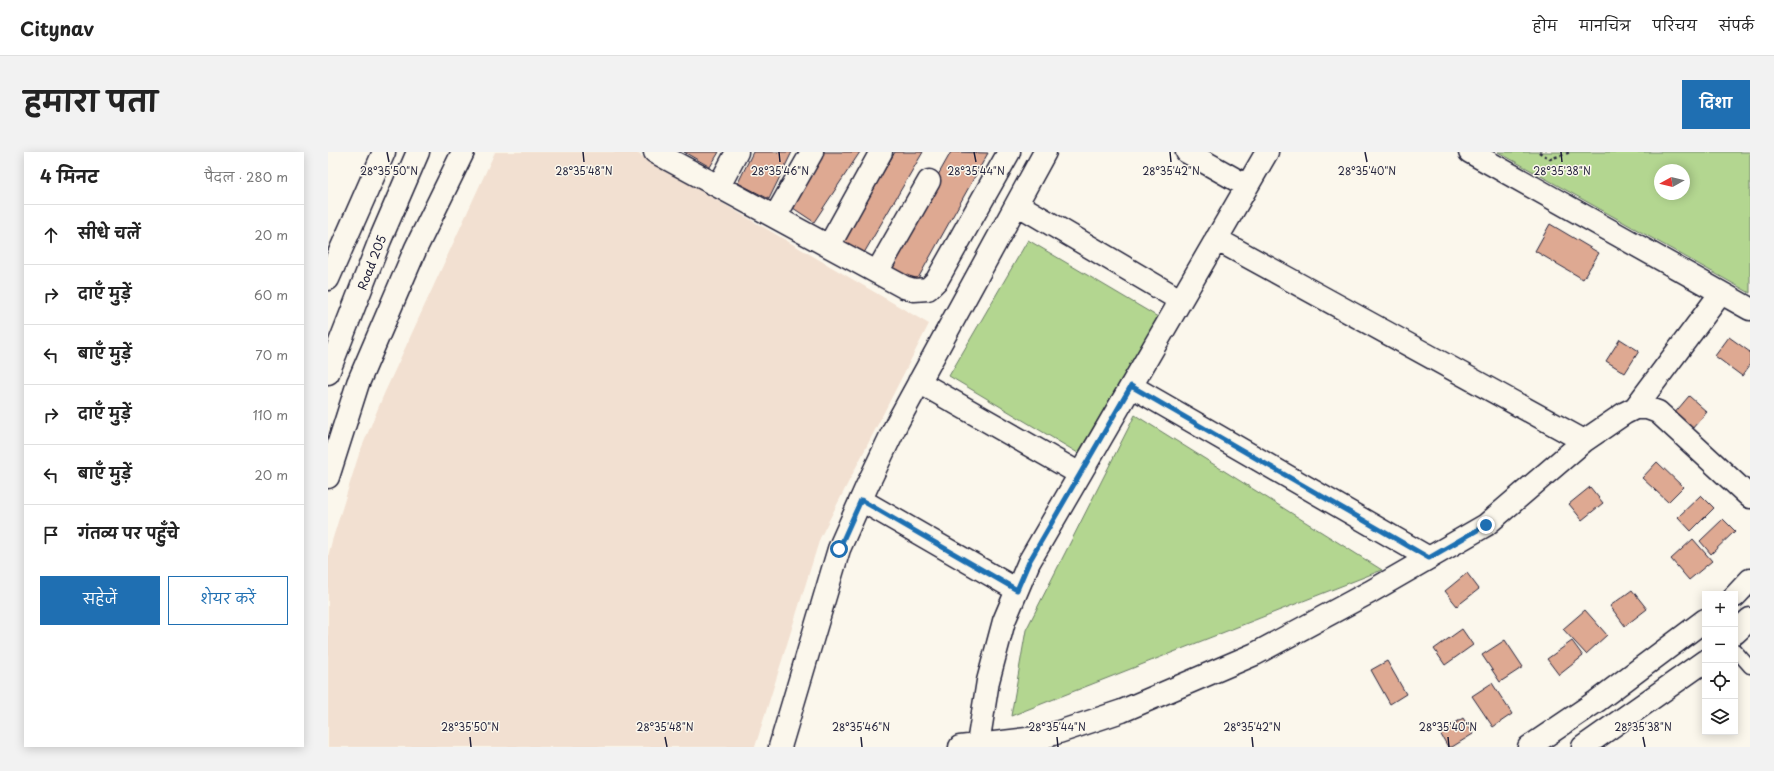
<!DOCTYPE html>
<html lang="hi">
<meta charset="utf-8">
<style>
body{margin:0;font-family:"Playpen Sans","Playpen Sans Deva",sans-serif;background:#f2f2f2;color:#222}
.controls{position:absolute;right:12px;bottom:12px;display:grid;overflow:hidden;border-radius:0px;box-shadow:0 2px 10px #0003}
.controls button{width:36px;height:36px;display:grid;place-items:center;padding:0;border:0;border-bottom:1px solid #e0e0e0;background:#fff;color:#222;font:20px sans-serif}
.compass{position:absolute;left:1326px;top:12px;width:36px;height:36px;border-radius:50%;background:#fff;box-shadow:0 2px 10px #0003;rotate:262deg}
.stop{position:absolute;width:12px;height:12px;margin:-9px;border:3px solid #1f6fb2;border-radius:50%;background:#fff}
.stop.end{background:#1f6fb2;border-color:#fff;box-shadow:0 1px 4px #0008}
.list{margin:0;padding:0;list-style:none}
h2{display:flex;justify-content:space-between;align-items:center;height:52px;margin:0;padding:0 16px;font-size:17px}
h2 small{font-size:13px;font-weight:400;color:#767676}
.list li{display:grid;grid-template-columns:26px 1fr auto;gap:12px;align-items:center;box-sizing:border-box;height:60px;padding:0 16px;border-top:1px solid #e0e0e0}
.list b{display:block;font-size:15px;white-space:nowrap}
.list em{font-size:13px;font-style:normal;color:#767676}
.actions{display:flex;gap:8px;padding:12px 16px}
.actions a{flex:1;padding:9px 0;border:1px solid #1f6fb2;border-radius:0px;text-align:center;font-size:14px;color:#1f6fb2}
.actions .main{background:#1f6fb2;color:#fff}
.icon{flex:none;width:22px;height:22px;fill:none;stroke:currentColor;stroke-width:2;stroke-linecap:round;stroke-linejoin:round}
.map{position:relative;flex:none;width:1422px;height:595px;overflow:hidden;border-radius:0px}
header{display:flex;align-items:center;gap:24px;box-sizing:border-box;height:56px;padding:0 20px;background:#fff;border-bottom:1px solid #e0e0e0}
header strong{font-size:19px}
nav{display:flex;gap:22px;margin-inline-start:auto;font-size:14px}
.intro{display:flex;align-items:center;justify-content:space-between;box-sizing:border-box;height:96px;padding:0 24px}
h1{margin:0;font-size:28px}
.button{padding:10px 18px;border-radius:0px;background:#1f6fb2;color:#fff;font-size:14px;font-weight:700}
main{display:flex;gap:24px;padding:0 24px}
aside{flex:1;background:#fff;border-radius:0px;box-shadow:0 2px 10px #0003}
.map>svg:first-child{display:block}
.built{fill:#f2e0d1}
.green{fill:#b3d690;stroke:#6a7c66;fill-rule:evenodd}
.building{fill:#dea992;stroke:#22223b}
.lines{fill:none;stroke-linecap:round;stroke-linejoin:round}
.lane-casing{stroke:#22223b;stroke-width:15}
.street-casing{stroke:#22223b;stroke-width:25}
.secondary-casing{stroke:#22223b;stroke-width:25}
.path{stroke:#22223b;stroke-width:2.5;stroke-dasharray:3 3;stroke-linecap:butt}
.lane{stroke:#fbf7ec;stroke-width:12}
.street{stroke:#fbf7ec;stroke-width:22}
.secondary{stroke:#fbf7ec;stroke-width:22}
.route{stroke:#1f6fb2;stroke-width:5}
.ticks{fill:none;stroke:#22223b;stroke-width:1.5}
.labels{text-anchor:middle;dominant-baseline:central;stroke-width:3;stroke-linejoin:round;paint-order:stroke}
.street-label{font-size:12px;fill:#22223b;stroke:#fbf7ec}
.ticks-label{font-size:10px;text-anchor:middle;fill:#22223b;stroke:#fbf7ec;stroke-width:3;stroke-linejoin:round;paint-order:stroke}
</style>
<header>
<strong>Citynav</strong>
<nav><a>होम</a><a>मानचित्र</a><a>परिचय</a><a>संपर्क</a></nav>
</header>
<div class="intro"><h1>हमारा पता</h1><a class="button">दिशा</a></div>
<main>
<aside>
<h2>4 मिनट<small>पैदल · 280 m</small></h2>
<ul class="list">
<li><svg class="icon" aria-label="ahead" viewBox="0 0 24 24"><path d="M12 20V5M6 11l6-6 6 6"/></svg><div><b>सीधे चलें</b></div><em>20 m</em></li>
<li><svg class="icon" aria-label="right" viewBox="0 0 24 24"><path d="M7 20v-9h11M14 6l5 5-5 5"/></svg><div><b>दाएँ मुड़ें</b></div><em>60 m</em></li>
<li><svg class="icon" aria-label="left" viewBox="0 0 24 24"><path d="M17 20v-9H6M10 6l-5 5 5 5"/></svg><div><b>बाएँ मुड़ें</b></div><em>70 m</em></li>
<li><svg class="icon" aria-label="right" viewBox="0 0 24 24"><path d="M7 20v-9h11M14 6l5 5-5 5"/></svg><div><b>दाएँ मुड़ें</b></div><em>110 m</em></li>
<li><svg class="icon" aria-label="left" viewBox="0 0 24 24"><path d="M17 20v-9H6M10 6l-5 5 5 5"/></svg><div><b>बाएँ मुड़ें</b></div><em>20 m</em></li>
<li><svg class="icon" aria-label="arrive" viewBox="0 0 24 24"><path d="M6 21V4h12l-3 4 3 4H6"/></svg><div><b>गंतव्य पर पहुँचे</b></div></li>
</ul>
<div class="actions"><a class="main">सहेजें</a><a>शेयर करें</a></div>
</aside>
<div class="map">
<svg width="1422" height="595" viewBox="0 0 1422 595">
<rect width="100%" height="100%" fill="#fbf7ec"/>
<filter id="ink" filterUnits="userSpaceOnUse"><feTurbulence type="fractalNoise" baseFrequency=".025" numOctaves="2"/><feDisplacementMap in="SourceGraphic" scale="8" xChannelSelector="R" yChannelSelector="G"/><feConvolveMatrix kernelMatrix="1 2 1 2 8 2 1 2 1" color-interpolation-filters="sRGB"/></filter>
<g filter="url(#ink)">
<path class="built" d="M167 0H307L601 172 492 386 427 595H0V405L4 389 31 302 56 242Z"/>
<path class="green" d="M1170 0H1422V141ZM1332 18H1356V42H1332Z
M700 88 830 165 750 301 621 224Z
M807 263 1054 418 683 564 698 478Z"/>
<path class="building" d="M356 0H391L382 15Z
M425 0H464L441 47 410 31Z
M489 0H532L486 70 456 50Z
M567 0H595L536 101 515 89Z
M623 0 660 1 588 130 559 114Z
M1222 72 1271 101 1255 127 1207 99Z
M1401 185 1422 200V213L1414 224 1387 204Z
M1292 187 1311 199 1297 221 1278 209Z
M1361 244 1379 260 1363 278 1345 263Z
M1329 310 1355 335 1340 350 1314 326Z
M1262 335 1275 351 1254 368 1241 352Z
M1373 343 1386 356 1363 379 1350 365Z
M1395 367 1407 379 1383 402 1372 389Z
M1365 387 1384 409 1361 428 1343 407Z
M1139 421 1151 437 1129 454 1117 439Z
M1304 438 1319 457 1297 474 1282 454Z
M1257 458 1279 483 1258 502 1235 477Z
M1134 477 1145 493 1117 513 1106 497Z
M1177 488 1195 515 1172 530 1154 503Z
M1244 489 1255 504 1231 523 1219 507Z
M1059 509 1078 542 1062 552 1043 518Z
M1164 531 1184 562 1165 575 1144 544Z
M1135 566 1145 582 1124 595H1120L1112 581Z"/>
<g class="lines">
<g class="lane-casing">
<path id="lane" d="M1407 498 1422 515"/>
</g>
<g class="street-casing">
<path id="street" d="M327 0 576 135 586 138 600 137 609 128 681 0
M859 0 919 34
M1142 0 1422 157
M391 34 409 0
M689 52 852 148
M447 65 484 0
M888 87 1256 289
M501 94 553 0
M549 120 601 29
M591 230 752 322
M803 234 1101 406
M1307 256 1393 141
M0 325 30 231 88 96 135 0
M533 348 689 438
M650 592 660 529 676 469 701 410 939 0
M452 595 511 397 539 334 569 271 717 0
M632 595 716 585 794 559 927 502 1042 440 1158 373 1256 289 1297 261 1307 256H1319L1330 260 1422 345"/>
</g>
<g class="secondary-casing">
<g id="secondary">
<path d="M0 127 56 0"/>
<path id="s1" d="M0 221 52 88 90 0"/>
<path d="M1407 444 1422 428"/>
<path d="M1407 481 1422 467"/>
<path d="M1201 595 1269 549 1377 468"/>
<path d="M1255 595 1377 509"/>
</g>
</g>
<path class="path" d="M1211 0 1222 7 1243 0"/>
<use href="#lane" class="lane"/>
<use href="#street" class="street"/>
<use href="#secondary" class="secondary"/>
</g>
</g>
<g class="lines" filter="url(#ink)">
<path class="route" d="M511 397 533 348 689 438 701 410 803 234 1101 406 1158 373"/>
</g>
<path class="ticks" d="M59 0 61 10M255 0 256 10M451 0 452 10M646 0 648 10M842 0 843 10M1037 0 1039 10M1233 0 1234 10M142 585 143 595M337 585 339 595M533 585 534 595M729 585 730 595M924 585 925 595M1120 585 1121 595M1315 585 1317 595"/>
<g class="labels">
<g class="street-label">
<text stroke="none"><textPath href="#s1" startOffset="119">Road 205</textPath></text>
</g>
</g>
<g class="ticks-label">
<text x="61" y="23">28°35'50"N</text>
<text x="256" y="23">28°35'48"N</text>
<text x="452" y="23">28°35'46"N</text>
<text x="648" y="23">28°35'44"N</text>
<text x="843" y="23">28°35'42"N</text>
<text x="1039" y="23">28°35'40"N</text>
<text x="1234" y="23">28°35'38"N</text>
<text x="142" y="579">28°35'50"N</text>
<text x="337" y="579">28°35'48"N</text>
<text x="533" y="579">28°35'46"N</text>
<text x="729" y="579">28°35'44"N</text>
<text x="924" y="579">28°35'42"N</text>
<text x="1120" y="579">28°35'40"N</text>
<text x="1315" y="579">28°35'38"N</text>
</g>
</svg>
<div class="controls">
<button>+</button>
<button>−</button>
<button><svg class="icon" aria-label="locate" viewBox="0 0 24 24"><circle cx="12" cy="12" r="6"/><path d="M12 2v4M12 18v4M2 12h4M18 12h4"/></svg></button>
<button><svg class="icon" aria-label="layers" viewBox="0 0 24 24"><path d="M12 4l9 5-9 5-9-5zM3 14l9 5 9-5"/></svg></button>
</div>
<svg class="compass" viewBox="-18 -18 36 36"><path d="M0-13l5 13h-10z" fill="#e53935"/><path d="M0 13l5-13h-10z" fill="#767676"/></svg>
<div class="stop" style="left:511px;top:397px"></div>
<div class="stop end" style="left:1158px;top:373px"></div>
</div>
</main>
